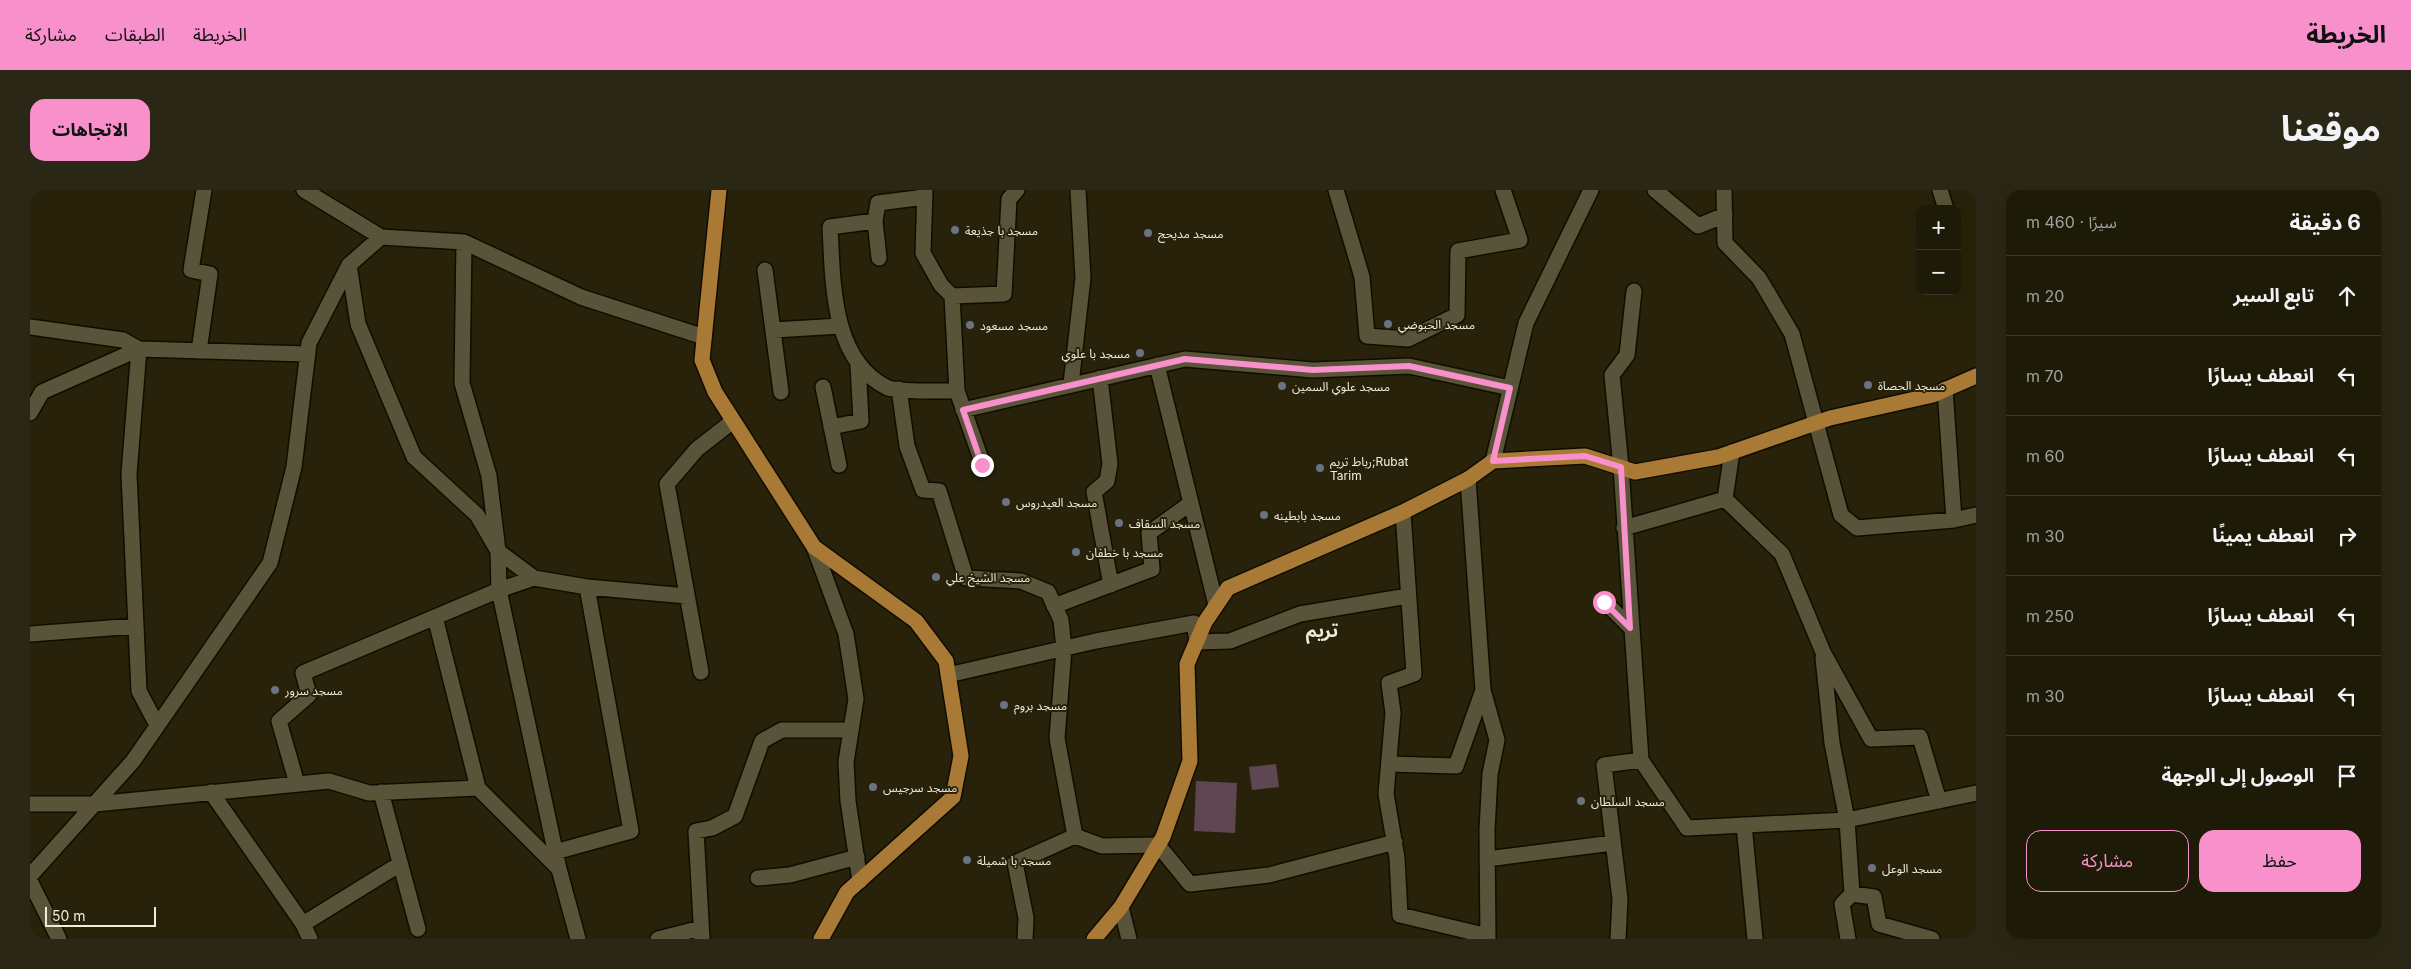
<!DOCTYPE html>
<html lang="ar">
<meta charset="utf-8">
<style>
body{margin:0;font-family:Inter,"Noto Sans Arabic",sans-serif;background:#2b2716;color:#f1f3f6;direction:rtl}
.controls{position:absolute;right:15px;top:15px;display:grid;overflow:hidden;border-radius:10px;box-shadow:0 5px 20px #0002}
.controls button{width:45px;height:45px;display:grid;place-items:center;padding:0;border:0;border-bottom:1px solid #3c3829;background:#1e1a08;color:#f1f3f6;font:25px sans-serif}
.scale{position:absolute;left:15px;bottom:12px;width:111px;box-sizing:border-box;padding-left:5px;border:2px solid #f0edde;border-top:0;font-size:14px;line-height:18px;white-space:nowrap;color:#f0edde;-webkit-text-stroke:4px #28220a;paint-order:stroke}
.stop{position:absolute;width:15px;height:15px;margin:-11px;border:4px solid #f890cc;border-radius:50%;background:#fff}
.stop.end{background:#f890cc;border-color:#fff;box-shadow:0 1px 5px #0008}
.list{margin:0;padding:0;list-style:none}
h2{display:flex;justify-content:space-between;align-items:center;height:65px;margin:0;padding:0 20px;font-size:21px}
h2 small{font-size:16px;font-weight:400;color:#a1a19c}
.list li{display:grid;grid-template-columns:32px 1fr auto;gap:15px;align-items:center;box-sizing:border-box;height:80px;padding:0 20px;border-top:1px solid #3c3829}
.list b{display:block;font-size:19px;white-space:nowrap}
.list em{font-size:16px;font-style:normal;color:#a1a19c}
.actions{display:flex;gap:10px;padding:15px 20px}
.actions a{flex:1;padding:11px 0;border:1px solid #f890cc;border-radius:15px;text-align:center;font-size:18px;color:#f890cc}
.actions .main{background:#f890cc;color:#111}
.icon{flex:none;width:28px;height:28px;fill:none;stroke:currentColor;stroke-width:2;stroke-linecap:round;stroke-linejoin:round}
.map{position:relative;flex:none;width:1946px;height:749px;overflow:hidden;direction:ltr;border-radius:15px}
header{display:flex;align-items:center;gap:30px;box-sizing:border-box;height:70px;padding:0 25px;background:#f890cc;color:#111}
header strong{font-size:24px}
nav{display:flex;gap:28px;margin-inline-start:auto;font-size:18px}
.intro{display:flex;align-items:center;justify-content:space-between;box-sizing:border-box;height:120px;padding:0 30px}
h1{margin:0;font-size:35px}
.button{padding:12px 22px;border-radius:15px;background:#f890cc;color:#111;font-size:18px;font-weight:700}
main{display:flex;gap:30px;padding:0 30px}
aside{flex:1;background:#1e1a08;border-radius:15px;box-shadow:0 5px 20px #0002}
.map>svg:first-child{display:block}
.building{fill:#5f4653}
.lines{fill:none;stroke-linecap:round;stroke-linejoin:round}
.minor-casing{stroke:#110c00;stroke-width:18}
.major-casing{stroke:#110c00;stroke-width:18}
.minor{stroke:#595339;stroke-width:15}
.major{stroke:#a97a35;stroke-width:15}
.route{stroke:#f890cc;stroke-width:6}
.worship-dot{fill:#6b7280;stroke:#28220a;stroke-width:2}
.labels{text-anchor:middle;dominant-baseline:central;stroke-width:4;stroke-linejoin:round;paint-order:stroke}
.poi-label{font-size:12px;fill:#f0edde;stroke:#28220a;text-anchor:start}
.district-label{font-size:18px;font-weight:bold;fill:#f0edde;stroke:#28220a}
</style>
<header>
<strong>الخريطة</strong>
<nav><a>الخريطة</a><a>الطبقات</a><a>مشاركة</a></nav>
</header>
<div class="intro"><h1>موقعنا</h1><a class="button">الاتجاهات</a></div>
<main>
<aside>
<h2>6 دقيقة<small>سيرًا · 460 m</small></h2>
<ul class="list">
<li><svg class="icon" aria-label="ahead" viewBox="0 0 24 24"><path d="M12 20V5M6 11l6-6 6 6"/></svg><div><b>تابع السير</b></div><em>20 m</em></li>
<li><svg class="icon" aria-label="left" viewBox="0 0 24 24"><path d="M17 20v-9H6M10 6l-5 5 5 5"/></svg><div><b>انعطف يسارًا</b></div><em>70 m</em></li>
<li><svg class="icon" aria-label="left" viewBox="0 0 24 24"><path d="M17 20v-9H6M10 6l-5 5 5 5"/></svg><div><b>انعطف يسارًا</b></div><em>60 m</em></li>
<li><svg class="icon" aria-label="right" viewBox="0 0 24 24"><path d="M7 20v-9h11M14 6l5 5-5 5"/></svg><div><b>انعطف يمينًا</b></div><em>30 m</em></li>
<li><svg class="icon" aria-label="left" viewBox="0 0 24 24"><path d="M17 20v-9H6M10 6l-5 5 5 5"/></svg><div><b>انعطف يسارًا</b></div><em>250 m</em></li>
<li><svg class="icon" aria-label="left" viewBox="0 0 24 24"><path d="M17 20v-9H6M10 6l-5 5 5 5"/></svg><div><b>انعطف يسارًا</b></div><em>30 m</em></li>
<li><svg class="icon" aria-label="arrive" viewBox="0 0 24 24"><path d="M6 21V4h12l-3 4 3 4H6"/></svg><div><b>الوصول إلى الوجهة</b></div></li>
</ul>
<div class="actions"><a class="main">حفظ</a><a>مشاركة</a></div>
</aside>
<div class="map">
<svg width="1946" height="749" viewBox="0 0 1946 749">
<rect width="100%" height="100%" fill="#28220a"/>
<path class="building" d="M1246 574 1249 597 1222 600 1219 577Z
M1166 591 1207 593 1205 643 1164 641Z"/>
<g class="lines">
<g class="minor-casing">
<path id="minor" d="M274 0 351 47
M895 0 893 63 911 95 922 106 927 201 953 275
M1306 0 1332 87 1337 146 1378 149 1427 125 1428 61 1490 50 1473 0
M1625 0 1668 36 1695 25
M1694 0 1695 53 1729 88 1762 144 1811 325 1827 338 1924 330 1946 325
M1910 0 1916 19
M845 31 800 37C803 91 801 171 858 198 868 202 914 201 927 201
M434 52 432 193 459 286 468 361 469 400 529 679 548 749
M849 68 845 31 848 13 895 7
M319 75 328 134 384 267 447 325 468 361 504 388 557 397 601 641 525 662
M735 80 751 202
M1604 101 1597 165 1582 185 1591 277 1611 570 1657 638 1817 630 1946 603
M922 106 974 104 979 9 987 0
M0 137 93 150 109 159 12 202 0 223
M744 140 810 136
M169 161 180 84 161 80 174 0
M1127 175 1186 415
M1070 188 1080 274 1077 291 1064 302 1081 395
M1041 194 1053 88 1048 0
M793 197 809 275
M869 199 877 256 893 300 909 301 936 388 991 391 1018 402 1031 430 1034 459 1027 548 1045 646 1072 656 1128 655 1160 694 1239 685 1365 652
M1915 199 1924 330
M933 220 1155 169 1283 180 1379 176 1480 198
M801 237 831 231 828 175
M1463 271 1496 133 1561 0
M1438 289 1453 500 1467 550 1460 584 1457 640 1458 749
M1695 309 1752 364 1793 462 1841 549 1890 547 1909 611
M1373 322 1384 484 1359 493 1363 523 1356 604 1367 668 1370 725 1458 746
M1594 338 1695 309 1702 262
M784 357 816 444 826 509 816 572 818 611 830 691
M557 397 657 406
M1574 411 1601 438
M1024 416 1122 379 1119 343 1161 313
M405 427 448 598 529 679
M0 444 106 436
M1793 468 1802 553 1817 630 1822 704 1844 707 1849 734 1902 749
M671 482 637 294 667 259 703 231
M918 485 1066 451 1164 433 1167 452 1200 451 1270 424 1378 406
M127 535 109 501 99 284 109 159 278 164
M1359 574 1426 576 1453 500
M267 594 249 531 279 505 273 483 469 400 504 388
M181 602 273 734 280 749
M351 602 388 739
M0 614H65L299 591 339 603 448 598
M1714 635 1725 749
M1457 669 1583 653
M0 686 103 571 240 373 264 277 279 153 319 75 351 47 434 52 551 107 674 147
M728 688 760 685 827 667
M0 691 29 749
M1091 717 1099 749
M273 734 370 674
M628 749 671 738
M672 749 666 641 682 638 705 626 732 551 752 540H821
M995 749 996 728 985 673 1045 646
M1588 749 1590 709 1574 575 1611 570
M1818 749 1812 714 1822 704"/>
</g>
<g class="major-casing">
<path id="major" d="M689 0 672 170 685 202 784 357 886 431 916 471 931 566 923 607 817 702 791 749
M1064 749 1091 717 1133 647 1160 571 1157 474 1175 432 1198 398 1373 322 1438 289 1463 271 1555 266 1605 282 1688 267 1800 228 1903 205 1946 186"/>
</g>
<use href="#minor" class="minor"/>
<use href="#major" class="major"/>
</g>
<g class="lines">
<path class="route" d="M952 275 933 220 1155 169 1283 180 1379 176 1480 198 1463 271 1555 266 1591 277 1600 438 1574 412"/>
</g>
<g class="worship-dot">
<circle cx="925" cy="40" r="5"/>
<circle cx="1118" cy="43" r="5"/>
<circle cx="1358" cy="134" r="5"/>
<circle cx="940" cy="135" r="5"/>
<circle cx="1110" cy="163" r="5"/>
<circle cx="1838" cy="195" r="5"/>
<circle cx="1252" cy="196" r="5"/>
<circle cx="1290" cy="278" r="5"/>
<circle cx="976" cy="312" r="5"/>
<circle cx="1234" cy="325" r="5"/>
<circle cx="1089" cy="333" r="5"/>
<circle cx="1046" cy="362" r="5"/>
<circle cx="906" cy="387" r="5"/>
<circle cx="245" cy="500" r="5"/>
<circle cx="974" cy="515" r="5"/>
<circle cx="843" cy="597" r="5"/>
<circle cx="1551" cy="611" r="5"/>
<circle cx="937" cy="670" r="5"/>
<circle cx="1842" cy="678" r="5"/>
</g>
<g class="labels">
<g class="poi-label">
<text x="935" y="40">مسجد با جذيعة</text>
<text x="1128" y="43">مسجد مديحج</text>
<text x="1368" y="134">مسجد الحبوضي</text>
<text x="950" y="135">مسجد مسعود</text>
<text x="1100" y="163" text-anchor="end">مسجد با علوي</text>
<text x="1848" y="195">مسجد الحصاة</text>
<text x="1262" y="196">مسجد علوي السمين</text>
<text x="1300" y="271">رباط تريم;Rubat<tspan x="1300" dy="14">Tarim</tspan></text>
<text x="986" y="312">مسجد العيدروس</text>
<text x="1244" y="325">مسجد بابطينه</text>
<text x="1099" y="333">مسجد السقاف</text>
<text x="1056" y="362">مسجد با خطفان</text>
<text x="916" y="387">مسجد الشيخ علي</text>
<text x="255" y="500">مسجد سرور</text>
<text x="984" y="515">مسجد بروم</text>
<text x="853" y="597">مسجد سرجيس</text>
<text x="1561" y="611">مسجد السلطان</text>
<text x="947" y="670">مسجد با شميلة</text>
<text x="1852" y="678">مسجد الوعل</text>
</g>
<g class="district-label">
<text x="1292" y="440">تريم</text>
</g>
</g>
</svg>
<div class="controls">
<button>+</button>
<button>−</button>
</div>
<div class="scale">50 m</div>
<div class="stop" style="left:1574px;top:412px"></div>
<div class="stop end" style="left:952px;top:275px"></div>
</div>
</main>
